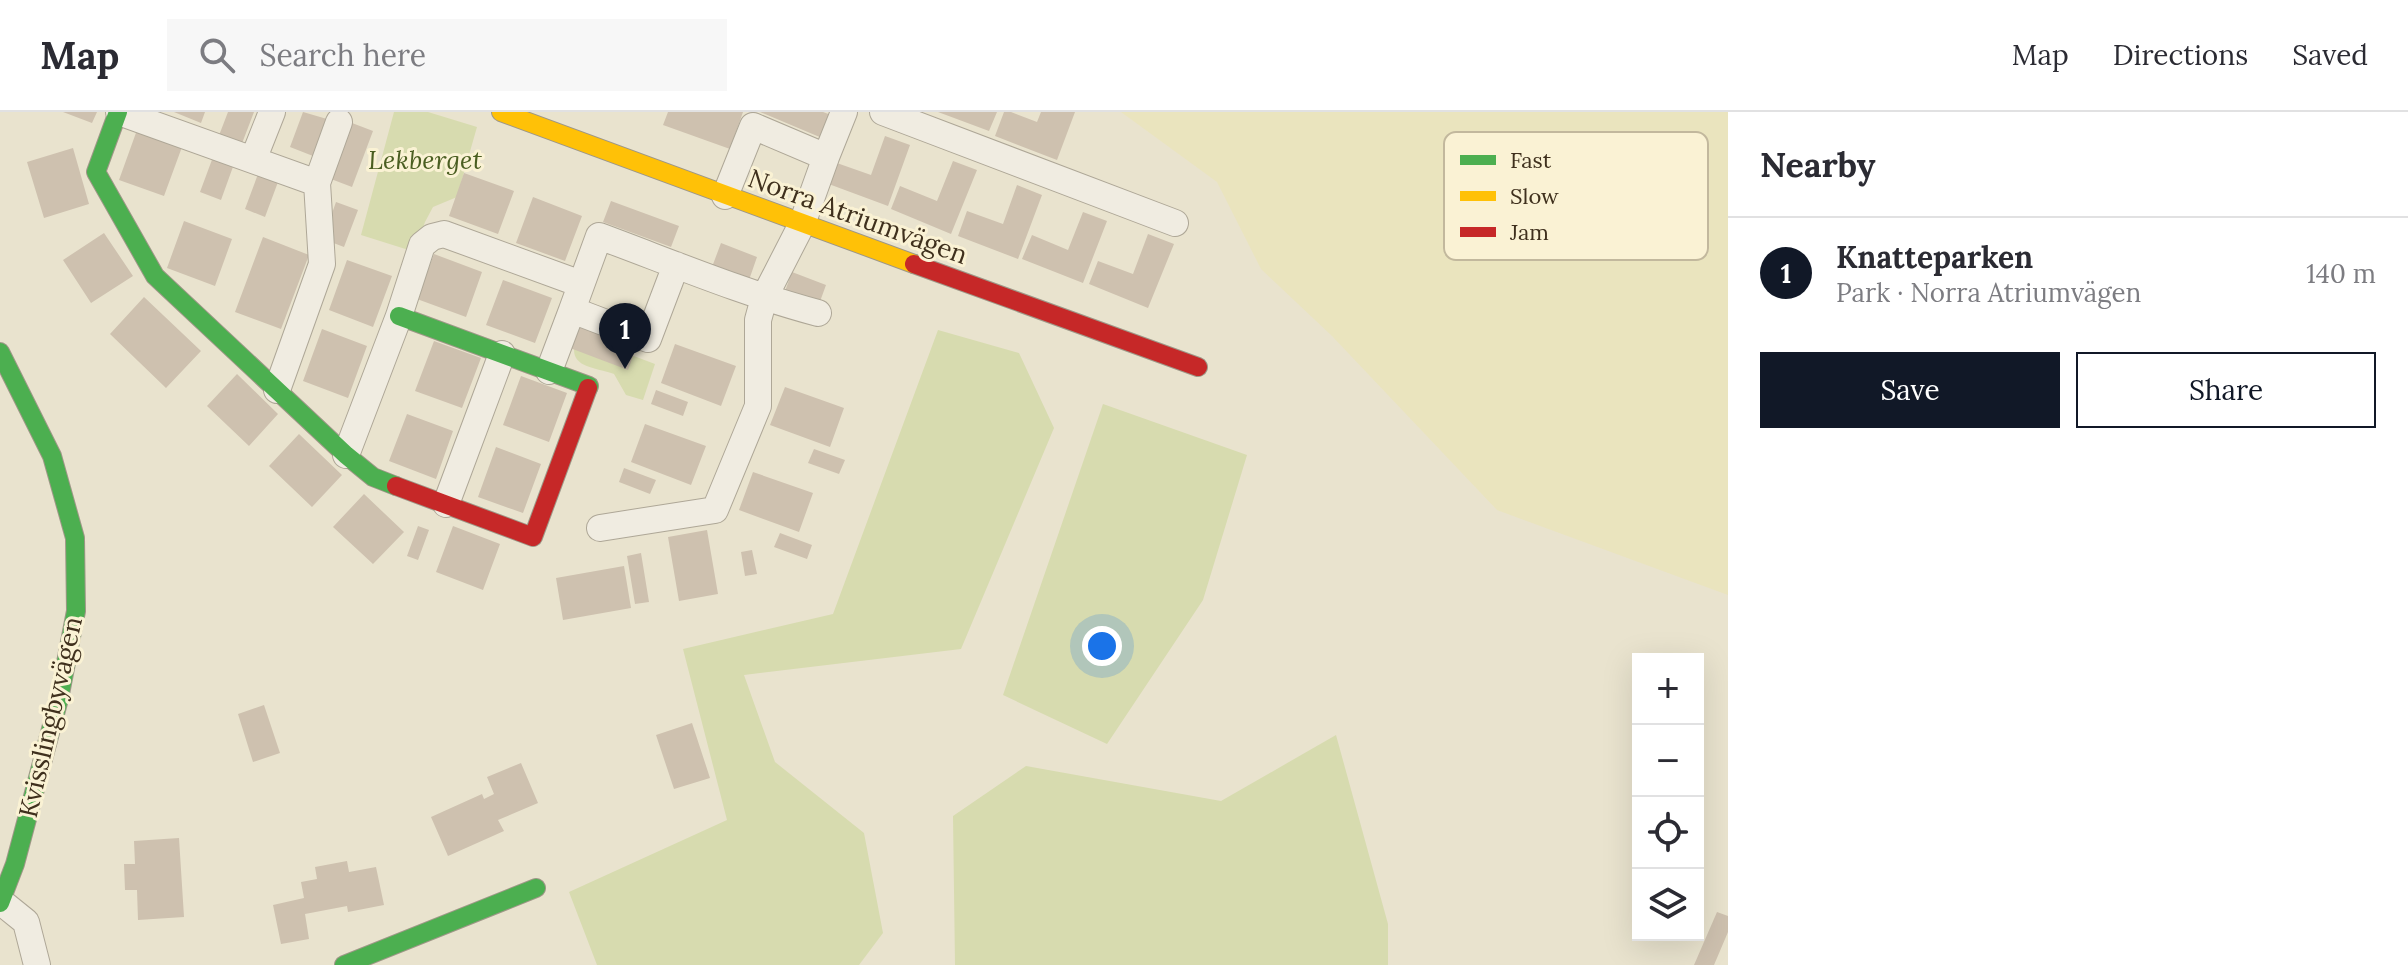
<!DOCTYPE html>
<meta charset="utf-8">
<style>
body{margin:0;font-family:Lora,serif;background:#f7f7f7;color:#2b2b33}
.controls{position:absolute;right:24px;bottom:24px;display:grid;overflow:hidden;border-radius:0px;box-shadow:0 8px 32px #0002}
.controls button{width:72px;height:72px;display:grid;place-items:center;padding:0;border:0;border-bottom:2px solid #e1e1e2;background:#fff;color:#2b2b33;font:40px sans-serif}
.you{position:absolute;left:1102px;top:534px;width:28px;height:28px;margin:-20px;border:6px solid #fff;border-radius:50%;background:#1a73e8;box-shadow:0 0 0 12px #1a73e833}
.badge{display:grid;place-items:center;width:52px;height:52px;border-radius:50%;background:#111827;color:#fff;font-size:26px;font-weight:700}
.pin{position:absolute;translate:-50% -66px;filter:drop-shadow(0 2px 4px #0008)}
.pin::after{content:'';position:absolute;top:42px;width:28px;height:24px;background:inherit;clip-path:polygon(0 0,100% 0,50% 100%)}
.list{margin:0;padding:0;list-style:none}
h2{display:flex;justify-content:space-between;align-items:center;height:104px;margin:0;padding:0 32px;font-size:34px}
h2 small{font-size:26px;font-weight:400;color:#7c7c81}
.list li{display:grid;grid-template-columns:52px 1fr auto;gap:24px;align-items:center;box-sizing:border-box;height:112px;padding:0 32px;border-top:2px solid #e1e1e2}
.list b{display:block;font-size:30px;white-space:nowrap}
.list p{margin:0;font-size:26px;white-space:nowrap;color:#7c7c81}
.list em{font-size:26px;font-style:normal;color:#7c7c81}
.actions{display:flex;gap:16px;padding:24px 32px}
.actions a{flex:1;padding:18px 0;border:2px solid #111827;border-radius:0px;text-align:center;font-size:28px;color:#111827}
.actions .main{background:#111827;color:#fff}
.icon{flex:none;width:44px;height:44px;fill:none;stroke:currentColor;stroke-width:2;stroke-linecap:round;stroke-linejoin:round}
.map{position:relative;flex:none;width:1728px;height:853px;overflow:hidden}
header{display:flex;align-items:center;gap:48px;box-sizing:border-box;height:112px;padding:0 40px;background:#fff;border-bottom:2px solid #e1e1e2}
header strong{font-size:38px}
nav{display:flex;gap:44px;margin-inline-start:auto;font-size:28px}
.search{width:560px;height:72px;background:#f7f7f7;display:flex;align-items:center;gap:20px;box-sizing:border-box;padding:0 28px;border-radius:0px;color:#7c7c81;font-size:30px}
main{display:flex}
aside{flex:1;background:#fff}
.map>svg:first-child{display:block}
.farmland{fill:#eae4be}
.green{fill:#d7dbaf}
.building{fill:#cec1af}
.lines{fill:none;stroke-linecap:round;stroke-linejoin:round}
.street-casing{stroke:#aea797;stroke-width:28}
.fast-casing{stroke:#9e9787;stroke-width:20}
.slow-casing{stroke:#9e9787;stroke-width:20}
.jam-casing{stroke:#9e9787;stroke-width:20}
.street{stroke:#f0ece1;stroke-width:26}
.fast{stroke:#4caf50;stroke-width:18}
.slow{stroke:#ffc107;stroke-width:18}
.jam{stroke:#c62828;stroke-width:18}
.labels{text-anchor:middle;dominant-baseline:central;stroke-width:6;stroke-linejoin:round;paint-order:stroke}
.park-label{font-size:26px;font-style:italic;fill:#4a5e21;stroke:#faf2d4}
.street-label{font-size:26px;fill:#3f301d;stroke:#faf2d4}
.key{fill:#faf2d4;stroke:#c2b89d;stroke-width:2}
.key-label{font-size:22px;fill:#3f301d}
</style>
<header>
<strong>Map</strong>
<div class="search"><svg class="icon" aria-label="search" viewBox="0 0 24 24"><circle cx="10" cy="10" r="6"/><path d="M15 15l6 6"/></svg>Search here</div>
<nav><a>Map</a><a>Directions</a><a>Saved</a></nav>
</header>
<main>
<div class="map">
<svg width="1728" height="853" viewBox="0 0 1728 853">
<rect width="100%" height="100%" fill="#e9e3ce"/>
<path class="farmland" d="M1121 0H1728V483L1497 398 1332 224 1261 157 1217 70Z"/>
<path class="green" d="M394 0H428L477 15 457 85 433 95 425 110 415 140 361 123Z
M938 218 1019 241 1054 316 961 537 744 563 775 650 864 721 883 821 859 853H597L569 780 727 708 683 537 833 502Z
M578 223 655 252 643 288 626 283 614 262C590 254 564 255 578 223Z
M1103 292 1247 343 1203 488 1107 632 1003 583Z
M1336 623 1388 812V853H955L953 704 1026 654 1221 689Z"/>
<path class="building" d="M63 0H97L92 11Z
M174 0H205L201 11Z
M228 0H254L241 34 218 26Z
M303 0 327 7 313 44 290 35Z
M668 0H743L730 37 663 13Z
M760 0H823L831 3 822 26Z
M938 0H997L989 19Z
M1004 0H1011L1037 10 1041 0H1075L1057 48 995 24Z
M352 11 373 19 352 75 331 67Z
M137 18 182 35 164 84 119 68Z
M885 24 910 33 888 94 826 71 834 50 871 63Z
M73 36 89 92 44 106 27 50Z
M213 45 234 52 221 88 200 80Z
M953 49 977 58 951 122 891 97 900 74 937 89Z
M464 61 514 79 498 122 449 104Z
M258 62 278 70 265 105 245 97Z
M1017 73 1042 83 1018 147 958 124 967 99 1003 112Z
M533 85 582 104 565 149 516 131Z
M611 89 679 114 671 135 603 110Z
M336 90 358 98 344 135 323 127Z
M1083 100 1107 109 1083 171 1022 147 1032 123 1068 138Z
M184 109 232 127 215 174 167 156Z
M104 121 133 164 91 191 63 148Z
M1148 122 1174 132 1148 196 1089 172 1098 149 1133 162Z
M263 125 309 143 281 217 235 200Z
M721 131 757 145 749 168 712 155Z
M434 142 482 160 466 205 417 187Z
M347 148 392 164 373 215 329 198Z
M792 160 826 173 818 195 784 182Z
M503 168 552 186 535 231 486 213Z
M144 185 201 239 166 276 110 222Z
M578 214 636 236 628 258 570 236Z
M322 217 367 234 348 286 303 269Z
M434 229 481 246 462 296 415 279Z
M675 232 736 254 721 294 661 271Z
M237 262 278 302 249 334 207 294Z
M521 264 567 281 549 330 503 313Z
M785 275 844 296 830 335 770 313Z
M656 278 688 290 683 304 651 292Z
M407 302 453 319 436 367 389 349Z
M645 312 706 334 691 373 631 350Z
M299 322 342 363 312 395 269 354Z
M496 335 541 352 523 401 478 385Z
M814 337 845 348 839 362 808 351Z
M624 356 656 368 650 382 619 370Z
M753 360 813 381 799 420 739 398Z
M364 382 404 420 373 452 333 415Z
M418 414 429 418 418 448 407 444Z
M453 414 500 432 483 478 436 460Z
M707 418 718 482 679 489 668 425Z
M780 421 812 433 807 447 774 435Z
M752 438 757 462 745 464 741 440Z
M641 441 649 490 635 492 627 444Z
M624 454 631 496 563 508 556 466Z
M264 593 280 641 253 650 238 602Z
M692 611 710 666 674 677 656 623Z
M521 651 538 691 498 708 504 719 448 744 431 705 482 682 484 687 494 682 487 665Z
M179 726 184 805 138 808 137 778H125L124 752H135L134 729Z
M347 749 349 760 376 755 384 793 348 800 347 794 305 802 309 827 281 832 273 793 304 786 301 770 317 767 315 755Z
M1717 800 1728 804V820L1714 853H1694Z"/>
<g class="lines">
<g class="street-casing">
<path id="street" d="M119 0 317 71
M883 0 1175 111
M826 45 844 0
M253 48 272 0
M676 153 648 227 572 198 599 124C672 151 743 181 818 201
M549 259 572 198
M277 278 322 152 317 71 339 10
M346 343 399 204 422 133 432 125 444 122 581 172
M446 392 502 242
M600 416 715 398 758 294V208L764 186 802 112 826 45 753 14 725 84
M0 789 26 810 37 853"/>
</g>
<g class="fast-casing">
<path id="fast" d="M118 0 96 60 155 164 346 343 373 365 396 374
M399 204 589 274 588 276
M0 240 52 344 75 426 76 499 59 587 15 752 0 791
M344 853 536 776"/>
</g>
<g class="slow-casing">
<path id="slow" d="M501 0 914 152"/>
</g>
<g class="jam-casing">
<path id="jam" d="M914 152 1198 255
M396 374 533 425 588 276"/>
</g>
<use href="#street" class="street"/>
<use href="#fast" class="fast"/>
<use href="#slow" class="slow"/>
<use href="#jam" class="jam"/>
</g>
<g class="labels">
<g class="park-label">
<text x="425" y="47">Lekberget</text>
</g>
<g class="street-label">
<text transform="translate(858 104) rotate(20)">Norra Atriumvägen</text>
<text transform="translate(50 605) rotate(-77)">Kvisslingbyvägen</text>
</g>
</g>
<rect x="1444" y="20" width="264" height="128" rx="12" class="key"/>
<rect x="1460" y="43" width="36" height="10" fill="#4caf50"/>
<rect x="1460" y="79" width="36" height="10" fill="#ffc107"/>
<rect x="1460" y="115" width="36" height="10" fill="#c62828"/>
<g class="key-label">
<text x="1510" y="56">Fast</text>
<text x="1510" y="92">Slow</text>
<text x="1510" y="128">Jam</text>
</g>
</svg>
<div class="controls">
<button>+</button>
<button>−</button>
<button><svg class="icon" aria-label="locate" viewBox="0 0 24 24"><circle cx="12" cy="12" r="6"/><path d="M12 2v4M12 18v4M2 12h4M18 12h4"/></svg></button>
<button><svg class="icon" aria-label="layers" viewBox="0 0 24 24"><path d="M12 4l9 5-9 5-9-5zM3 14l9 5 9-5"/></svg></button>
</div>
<div class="you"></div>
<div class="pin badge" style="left:625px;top:257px">1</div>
</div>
<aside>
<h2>Nearby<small></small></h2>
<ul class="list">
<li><span class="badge">1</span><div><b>Knatteparken</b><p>Park · Norra Atriumvägen</p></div><em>140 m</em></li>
</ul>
<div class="actions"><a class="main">Save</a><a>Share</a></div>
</aside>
</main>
